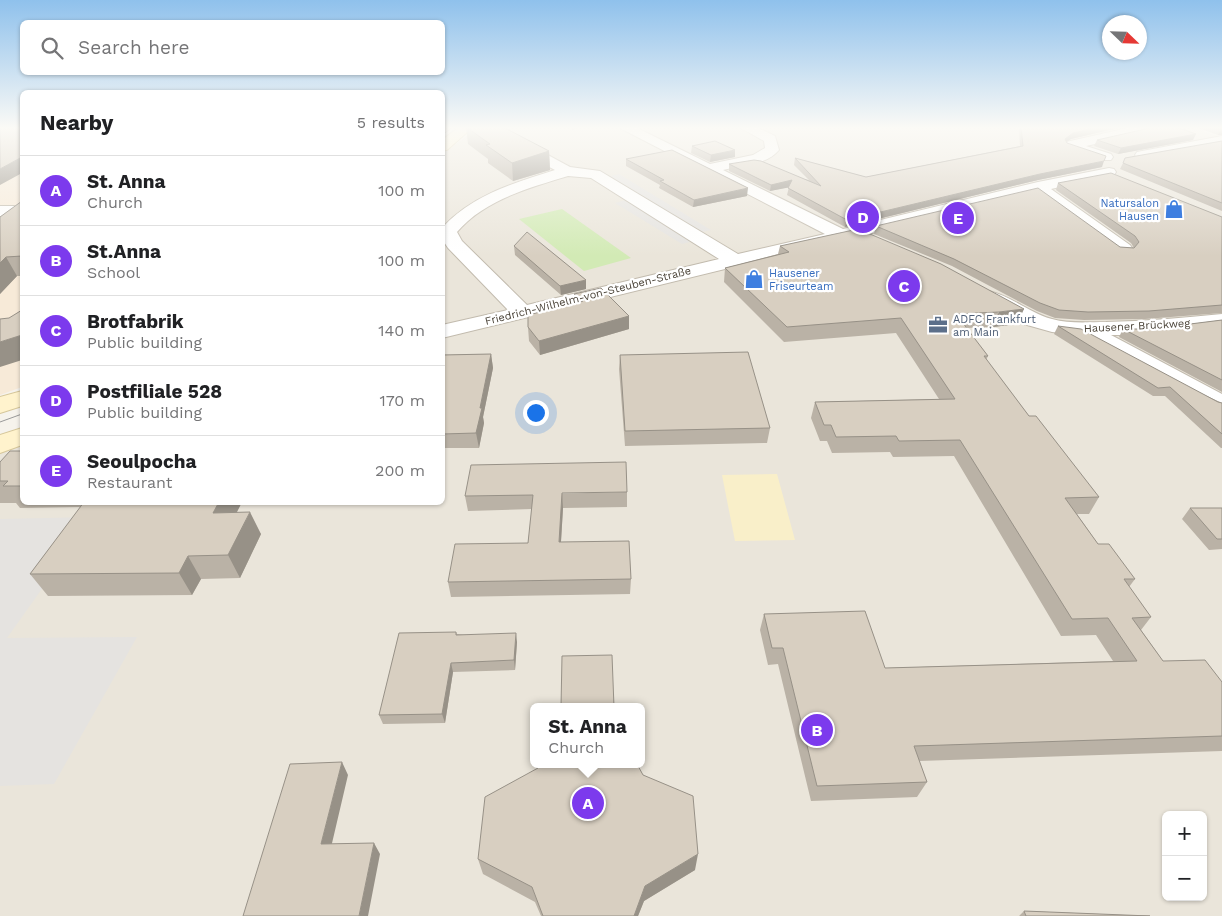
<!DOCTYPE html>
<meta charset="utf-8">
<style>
body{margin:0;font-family:"Work Sans",sans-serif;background:#f6f6f6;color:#202124}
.controls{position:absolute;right:15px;bottom:15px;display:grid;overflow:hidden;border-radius:8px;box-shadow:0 1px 4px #0004}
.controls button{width:45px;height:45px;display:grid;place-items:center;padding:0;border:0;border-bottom:1px solid #e0e0e0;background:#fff;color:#202124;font:25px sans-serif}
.compass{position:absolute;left:1102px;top:15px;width:45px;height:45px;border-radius:50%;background:#fff;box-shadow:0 1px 4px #0004;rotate:113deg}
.you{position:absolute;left:535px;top:412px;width:18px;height:18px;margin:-12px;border:4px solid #fff;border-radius:50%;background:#1a73e8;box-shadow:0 0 0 8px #1a73e833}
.badge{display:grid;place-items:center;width:32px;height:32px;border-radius:50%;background:#7c3aed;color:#fff;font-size:16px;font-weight:700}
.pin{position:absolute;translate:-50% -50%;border:2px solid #fff;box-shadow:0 1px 5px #0006}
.popup{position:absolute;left:530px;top:703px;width:115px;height:65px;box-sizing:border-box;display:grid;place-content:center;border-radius:8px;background:#fff;filter:drop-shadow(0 1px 4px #0005);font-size:16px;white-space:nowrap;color:#757577}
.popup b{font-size:19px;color:#202124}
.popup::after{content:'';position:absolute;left:50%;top:100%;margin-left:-10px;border:10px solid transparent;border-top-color:#fff}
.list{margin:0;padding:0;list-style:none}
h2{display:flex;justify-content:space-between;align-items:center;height:65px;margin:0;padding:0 20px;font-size:21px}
h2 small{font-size:16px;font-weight:400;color:#757577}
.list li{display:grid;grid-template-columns:32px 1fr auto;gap:15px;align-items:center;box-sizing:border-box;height:70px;padding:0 20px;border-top:1px solid #e0e0e0}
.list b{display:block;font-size:19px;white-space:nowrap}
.list p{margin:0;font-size:16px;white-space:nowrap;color:#757577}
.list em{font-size:16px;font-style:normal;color:#757577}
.icon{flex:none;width:28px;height:28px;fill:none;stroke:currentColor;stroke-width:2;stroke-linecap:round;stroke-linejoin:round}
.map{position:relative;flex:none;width:1222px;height:916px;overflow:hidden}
.search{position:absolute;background:#fff;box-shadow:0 1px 4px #0004;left:20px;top:20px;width:425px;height:55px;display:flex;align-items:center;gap:12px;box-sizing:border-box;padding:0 18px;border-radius:8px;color:#757577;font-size:19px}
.panel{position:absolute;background:#fff;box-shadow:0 1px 4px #0004;left:20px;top:90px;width:425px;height:415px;border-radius:8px}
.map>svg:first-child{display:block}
.residential{fill:#eae5da;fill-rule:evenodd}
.commercial{fill:#f7ead8}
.green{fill:#d2eab5}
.sand{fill:#f9efc9}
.parking{fill:#e5e3e0}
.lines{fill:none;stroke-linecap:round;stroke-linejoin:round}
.minor-casing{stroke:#c2bbae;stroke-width:2}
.secondary-casing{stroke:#d6c79b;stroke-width:2}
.minor{fill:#fff;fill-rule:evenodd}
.secondary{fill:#fff3cd;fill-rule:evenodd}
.tram{stroke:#9a9a9a;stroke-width:1}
.wall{fill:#bab2a6}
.shaded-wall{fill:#979187}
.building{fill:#d8cfc1;stroke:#979187}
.labels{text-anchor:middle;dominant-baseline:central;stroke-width:4.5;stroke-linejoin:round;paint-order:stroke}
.far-shop-label{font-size:11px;fill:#366cbe;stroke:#fff;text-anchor:end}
.far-street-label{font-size:11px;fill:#4b4439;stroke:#fff}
.far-service-label{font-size:11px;fill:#4e5e75;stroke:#fff;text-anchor:start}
</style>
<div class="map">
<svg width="1222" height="916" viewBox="0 0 1222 916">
<rect width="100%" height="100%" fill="#f6f3ec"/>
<path class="residential" d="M478 127H1189L1218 136 1222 135V916H0V452L22 442V502H442L443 154ZM534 707H642V764H534ZM1166 815H1203V897H1166Z"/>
<path class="commercial" d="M0 127H22V387L0 395Z"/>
<path class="green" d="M562 209 631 258 584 271 519 219Z"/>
<path class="sand" d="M777 474 795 540 735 541 722 475Z"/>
<path class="parking" d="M619 174 711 230 698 233 607 177Z
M626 200 694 241 682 244 615 203Z
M93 517 7 638 137 637 54 784 0 786V519Z"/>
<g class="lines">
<g class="minor-casing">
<path id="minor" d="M618 127H635L710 164 753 155 765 148 764 141 739 127H756L775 136 779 150C767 165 740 166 723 170L843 229 1038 182 1109 168 1114 169 1116 172 1114 175 1051 189 1130 245 1133 249 1130 253 1124 254 1118 253 1036 193 442 338V325L508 310 448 248 442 239V228C472 195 514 183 555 170L512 147 510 144 512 141H522L570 167 600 171 738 254 825 234ZM568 176 591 178 719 259 527 305 462 241 457 232C484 200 529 188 568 176Z
M1132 127H1157L1156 130 1086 146 1111 154 1113 157 1111 160H1101L1066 148 1064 145 1066 142Z
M1222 136V144L1142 159 1137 158 1135 155 1137 152 1142 151Z
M0 206H14L22 209V222L0 231V220L9 216H0Z
M989 291C1011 296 1030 313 1052 319 1069 324 1089 322 1106 322 1145 321 1183 318 1222 314V326L1145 335H1111L1222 394V412L1213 409 1078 335 1052 332 1020 323 982 301 979 297 982 293Z"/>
</g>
<g class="secondary-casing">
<path id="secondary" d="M459 127H473L447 150 442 151V140Z
M22 391V406L0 413V397Z
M22 428V445L0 453V435Z"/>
</g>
<use href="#minor" class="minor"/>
<use href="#secondary" class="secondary"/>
<path class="tram" d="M442 135 453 127
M0 422 22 414"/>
</g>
<path class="wall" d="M466 127 549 151 550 170 513 181 488 163V159L468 144Z
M1020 127H1122L1071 139 1066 142 1102 167 1038 180 845 227 787 195 789 187 770 191 729 171V164L809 180 794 165 795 158 866 177 1020 146 1019 131Z
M1195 127H1222V135H1218Z
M1097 140H1193L1118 154 1094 146Z
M1222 141V211L1120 169 1123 163Z
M692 146 735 157 710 162 691 153Z
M626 159 747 196 693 207 659 188 660 185 626 166Z
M1058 183 1222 217V313L1145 319 1084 320 1055 318 1037 311 952 266 874 234 876 226 1120 247 1134 248 1131 243 1056 190Z
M22 201V276H17L0 294V217Z
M858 229 1017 324 993 327 966 328 988 356 986 360 1029 416 1099 497 1089 514H1077L1098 544 1135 579 1129 587 1151 617 1141 630 1163 661 1222 682V751L919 761 927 782 917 797 811 801 778 664 768 665 760 630 764 614 885 668 1113 661 1096 635 1061 636 954 456 893 457 890 452 832 453 827 441H820L811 418 815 402 939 399 896 333 784 342 724 282 725 268 778 254 780 246Z
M514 246 586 289 561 295 515 255Z
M574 294 629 316V329L540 355 529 341 528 327 575 303Z
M1222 320V392L1119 337 1123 329H1150Z
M1058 326 1222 403V448H1221L1165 396H1153L1054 334Z
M491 354 493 368 483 417 484 423 479 448H442V355Z
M620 355 770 428 767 443 625 446 619 369Z
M22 451V502H242L237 512 261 534 240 578 201 579 192 595 48 596 30 574 81 507 20 508 16 503H0V462Z
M627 492V507L563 508 561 542 631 579 630 594 451 597 448 582 528 543 532 509 468 511 465 496Z
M1190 508H1222V549L1209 550 1182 519Z
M456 632 457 634 517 642 515 670 453 672 445 723 383 724 379 715Z
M478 859 695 870 644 901 638 916H541L535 902 483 874Z
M1024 911 1150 916H1019Z"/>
<path class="shaded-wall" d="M571 127H583L572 130Z
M1099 127H1122L1071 139 1062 145 1065 139 1073 133Z
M1221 129H1222V135H1218Z
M1196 134 1193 140 1118 154 1121 148Z
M735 150V157L710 162 711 155Z
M549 151 550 170 513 181 512 163Z
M22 157V173L0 185V169Z
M1104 161 1102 167 1038 180 845 227 847 220 1040 174Z
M792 180 791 187 770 191 771 185Z
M748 188 747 196 693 207 694 200Z
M6 257 17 276 0 294V263Z
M586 280V289L561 295 560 286Z
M1024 309 1017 324 993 327 999 312Z
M629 316V329L540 355 539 341Z
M22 335V360L0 367V342Z
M491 354 493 368 483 417 484 423 479 448 476 433 480 408Z
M562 493 563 508 560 557 559 542Z
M219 502H242L225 535 213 513Z
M250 512 261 534 240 578 228 555Z
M188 556 201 579 192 595 179 573Z
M516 633 517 642 515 670 514 660Z
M451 663 453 672 445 723 442 714Z
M342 762 348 775 329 856 321 844Z
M374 843 380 854 368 916H359Z
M698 854 695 870 644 901 638 916H634L645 886Z"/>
<path class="building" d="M0 127H22V157L0 169Z
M466 127H503L549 151 512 163 486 145 490 144Z
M1021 127H1099L1073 133 1065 139 1067 143 1106 156 1104 161 1040 174 847 220 788 188 792 180 771 185 729 164 754 160 761 161 821 186 795 158 866 177 1023 146Z
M1154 127H1176L1196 134 1121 148 1097 140Z
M715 141 735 150 711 155 692 146Z
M1222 141V203L1123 163 1125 158Z
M672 150 748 188 694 200 660 181 664 180 626 159Z
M1111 173 1222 217V305L1149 311 1088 312 1059 310 1040 303 954 259 876 226 1038 188 1120 247 1134 248 1139 242 1135 236 1058 183Z
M22 201V256L6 257 0 263V217Z
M858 229 941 264 1024 309 999 312 956 314 988 356H984L1029 416H1036L1099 497 1065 498 1098 544H1109L1135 579H1124L1151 617 1132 618 1163 661 1205 660 1222 682V736L914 746 927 782 817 786 783 648H772L764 614 865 611 885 668 1137 661 1108 618 1072 619 960 440 899 441 896 436 836 437 831 425H824L815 402 955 399 901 318 787 327 725 268 789 252 780 246Z
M527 232 586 280 560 286 514 246Z
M601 288 629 316 539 341 528 327V315L583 301 574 294Z
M22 310V335L0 342V319L9 318Z
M1222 320V380L1123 329H1150Z
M1058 326 1081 329 1218 402 1222 403V434L1170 387 1158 388Z
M748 352 770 428 625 431 620 355Z
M491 354 480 408H482L476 433 442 434V355Z
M10 451H22V486H3L8 481H0V462Z
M626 462 627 492 562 493 559 542 629 541 631 579 448 582 455 544 528 543 533 495 465 496 471 465Z
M84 502H219L213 513 250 512 228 555 188 556 179 573 30 574Z
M1190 508H1222V539H1217Z
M456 632V635L516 633 514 660 451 663 442 714 379 715 399 633Z
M612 655 614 707H561L562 656Z
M342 762 321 844 374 843 359 916H243L290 764Z
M540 764H637L643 775 693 796 698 854 645 886 634 916H543L532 887 478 859 485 797 538 768Z
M1024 911 1150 916H1026Z"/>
<linearGradient id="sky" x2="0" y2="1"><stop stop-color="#8fc1ec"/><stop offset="0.5" stop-color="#fbfaf6"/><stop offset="1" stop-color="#fbfaf6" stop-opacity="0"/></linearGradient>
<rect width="1222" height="256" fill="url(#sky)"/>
<defs>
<g id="shop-bare" transform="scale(1.5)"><path d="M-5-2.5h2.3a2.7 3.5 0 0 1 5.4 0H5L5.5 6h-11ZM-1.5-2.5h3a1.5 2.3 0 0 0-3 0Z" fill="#3f7fe0" stroke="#fff" stroke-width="2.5" paint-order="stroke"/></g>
<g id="office-bare" transform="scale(1.5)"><path d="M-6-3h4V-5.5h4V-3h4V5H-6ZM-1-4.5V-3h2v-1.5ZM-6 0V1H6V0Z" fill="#5c6f8a" stroke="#fff" stroke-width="2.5" paint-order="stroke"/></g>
</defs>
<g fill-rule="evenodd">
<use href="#shop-bare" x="1174" y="209"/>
<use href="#shop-bare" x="754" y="279"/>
<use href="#office-bare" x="938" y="325"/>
</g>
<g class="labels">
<g class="far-shop-label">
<text x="1159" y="203">Natursalon<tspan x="1159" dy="13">Hausen</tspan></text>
<text x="769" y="273" text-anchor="start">Hausener<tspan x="769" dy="13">Friseurteam</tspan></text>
</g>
<g class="far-street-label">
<text transform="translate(588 296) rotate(-14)">Friedrich-Wilhelm-von-Steuben-Straße</text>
<text transform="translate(1137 326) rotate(-3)">Hausener Brückweg</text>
</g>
<g class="far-service-label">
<text x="953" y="319">ADFC Frankfurt<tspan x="953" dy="13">am Main</tspan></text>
</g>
</g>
</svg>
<div class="controls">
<button>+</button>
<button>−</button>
</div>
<svg class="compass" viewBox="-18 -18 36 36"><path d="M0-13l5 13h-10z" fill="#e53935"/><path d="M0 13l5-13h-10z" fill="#757577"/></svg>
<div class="you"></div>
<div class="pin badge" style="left:588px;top:803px">A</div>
<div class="popup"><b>St. Anna</b>Church</div>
<div class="pin badge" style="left:817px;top:730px">B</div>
<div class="pin badge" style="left:904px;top:286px">C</div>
<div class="pin badge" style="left:863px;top:217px">D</div>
<div class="pin badge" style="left:958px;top:218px">E</div>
<div class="search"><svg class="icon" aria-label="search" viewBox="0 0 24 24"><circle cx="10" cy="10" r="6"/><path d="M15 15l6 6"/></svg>Search here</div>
<section class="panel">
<h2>Nearby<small>5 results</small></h2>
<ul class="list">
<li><span class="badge">A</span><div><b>St. Anna</b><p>Church</p></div><em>100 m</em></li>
<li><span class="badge">B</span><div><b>St.Anna</b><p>School</p></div><em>100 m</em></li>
<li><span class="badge">C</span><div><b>Brotfabrik</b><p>Public building</p></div><em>140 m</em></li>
<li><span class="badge">D</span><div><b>Postfiliale 528</b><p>Public building</p></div><em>170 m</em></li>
<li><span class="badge">E</span><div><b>Seoulpocha</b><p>Restaurant</p></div><em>200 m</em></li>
</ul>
</section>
</div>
